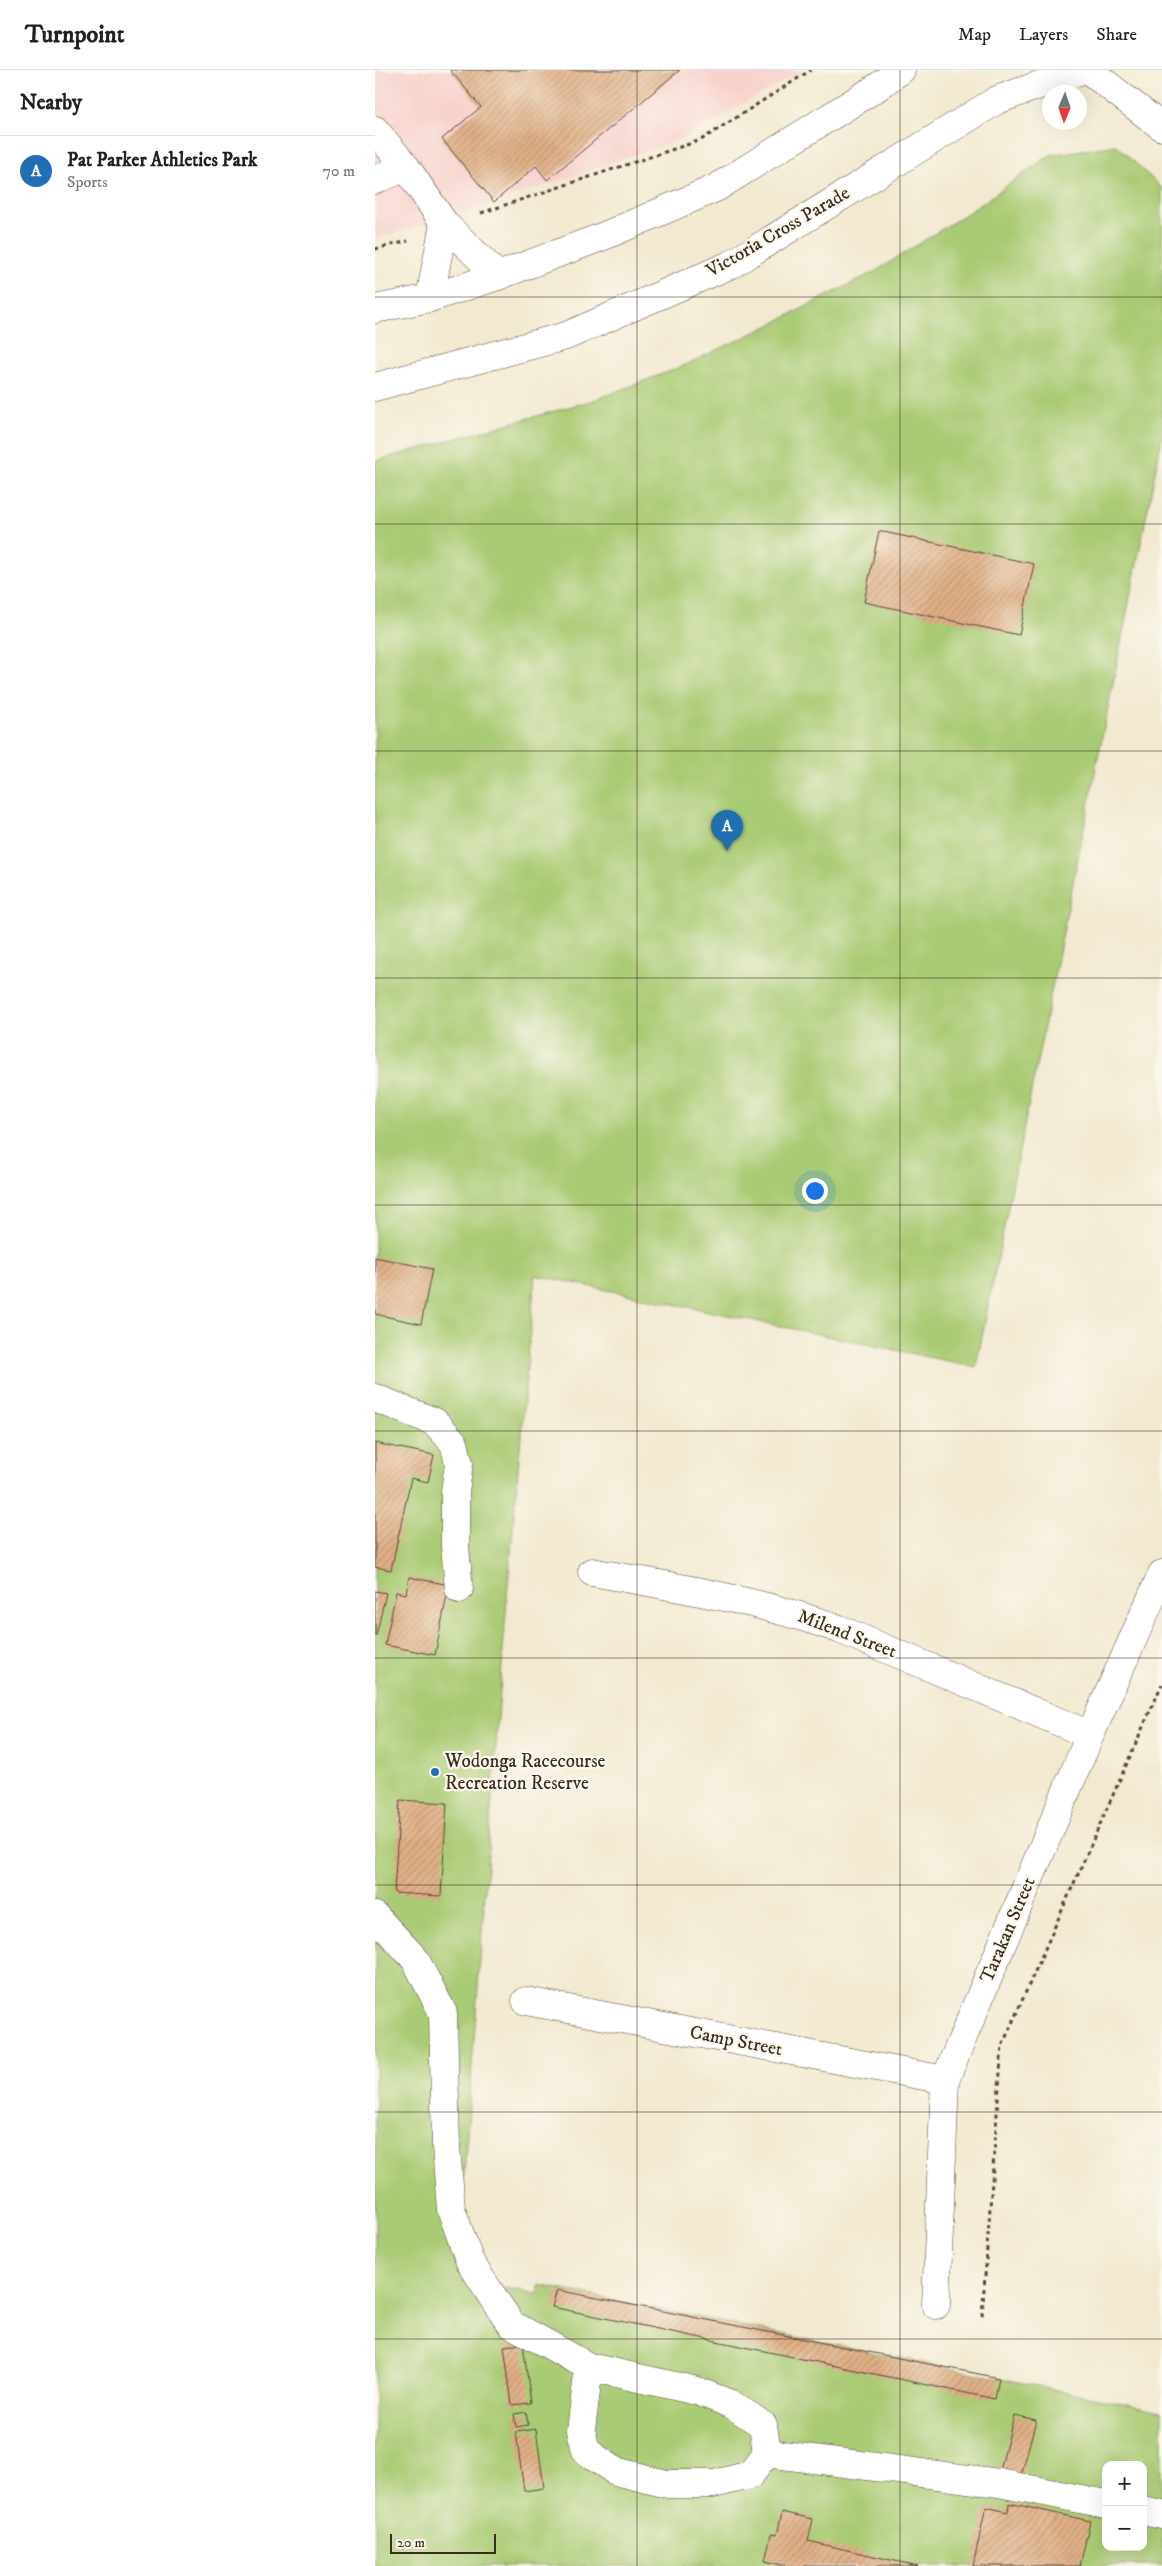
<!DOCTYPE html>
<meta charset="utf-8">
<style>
body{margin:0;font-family:"IM FELL DW Pica",serif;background:#f6f6f6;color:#202124}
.controls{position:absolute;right:15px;bottom:15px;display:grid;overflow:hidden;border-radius:10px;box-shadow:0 5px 20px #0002}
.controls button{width:45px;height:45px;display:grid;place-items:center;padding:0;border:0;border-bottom:1px solid #e0e0e0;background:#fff;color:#202124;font:25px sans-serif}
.compass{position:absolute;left:667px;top:15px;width:45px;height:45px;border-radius:50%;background:#fff;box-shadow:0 5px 20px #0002;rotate:182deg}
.scale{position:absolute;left:15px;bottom:12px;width:106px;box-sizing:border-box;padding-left:5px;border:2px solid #3b2a1e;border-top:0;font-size:14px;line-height:18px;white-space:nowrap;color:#3b2a1e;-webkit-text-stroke:4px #fbf7ec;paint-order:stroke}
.you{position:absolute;left:439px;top:1120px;width:18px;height:18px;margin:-12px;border:4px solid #fff;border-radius:50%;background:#1a73e8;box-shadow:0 0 0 8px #1a73e833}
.badge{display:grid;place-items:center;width:32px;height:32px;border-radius:50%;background:#1f6fb2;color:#fff;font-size:16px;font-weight:700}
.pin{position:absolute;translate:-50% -41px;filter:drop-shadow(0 1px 2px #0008)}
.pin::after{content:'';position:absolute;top:26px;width:18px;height:15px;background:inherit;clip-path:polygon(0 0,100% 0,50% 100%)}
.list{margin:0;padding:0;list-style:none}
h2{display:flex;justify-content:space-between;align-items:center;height:65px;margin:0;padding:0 20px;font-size:21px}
h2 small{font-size:16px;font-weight:400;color:#757577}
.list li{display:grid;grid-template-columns:32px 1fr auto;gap:15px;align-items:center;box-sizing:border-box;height:70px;padding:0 20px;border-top:1px solid #e0e0e0}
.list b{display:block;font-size:19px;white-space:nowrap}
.list p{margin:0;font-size:16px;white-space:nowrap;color:#757577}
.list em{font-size:16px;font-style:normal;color:#757577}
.map{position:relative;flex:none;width:787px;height:2496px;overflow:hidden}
header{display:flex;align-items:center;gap:30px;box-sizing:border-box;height:70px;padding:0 25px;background:#fff;border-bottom:1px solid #e0e0e0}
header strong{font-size:24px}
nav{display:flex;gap:28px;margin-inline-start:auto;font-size:18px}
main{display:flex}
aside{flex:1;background:#fff}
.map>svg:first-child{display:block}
.built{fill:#f7d0cb}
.pitch{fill:#aacb74;stroke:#727a49;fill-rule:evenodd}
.building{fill:url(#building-hatch)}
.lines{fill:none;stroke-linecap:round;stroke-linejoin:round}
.minor-casing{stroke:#564739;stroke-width:29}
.major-casing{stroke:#564739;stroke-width:29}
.path{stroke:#564739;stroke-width:3;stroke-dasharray:4 4;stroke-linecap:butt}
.minor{stroke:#fff;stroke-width:28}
.major{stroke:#fff;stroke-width:28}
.grid{fill:none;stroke:#3b2a1e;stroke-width:1;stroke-opacity:0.55}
.poi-dot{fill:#1f6fb2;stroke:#fbf7ec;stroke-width:2}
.labels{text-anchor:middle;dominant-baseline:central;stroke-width:4.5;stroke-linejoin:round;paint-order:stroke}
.street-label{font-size:19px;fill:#3b2a1e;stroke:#fbf7ec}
.poi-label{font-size:19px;fill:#3b2a1e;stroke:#fbf7ec;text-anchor:start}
</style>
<header>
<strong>Turnpoint</strong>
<nav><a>Map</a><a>Layers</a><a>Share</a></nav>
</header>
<main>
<aside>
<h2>Nearby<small></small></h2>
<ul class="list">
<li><span class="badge">A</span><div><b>Pat Parker Athletics Park</b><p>Sports</p></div><em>70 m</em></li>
</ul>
</aside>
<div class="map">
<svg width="787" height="2496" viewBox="0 0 787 2496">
<defs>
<pattern id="building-hatch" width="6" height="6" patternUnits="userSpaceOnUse" patternTransform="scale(1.25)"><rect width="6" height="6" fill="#e1b187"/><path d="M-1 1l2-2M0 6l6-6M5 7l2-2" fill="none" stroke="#b8906e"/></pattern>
</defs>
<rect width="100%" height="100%" fill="#fbf7ec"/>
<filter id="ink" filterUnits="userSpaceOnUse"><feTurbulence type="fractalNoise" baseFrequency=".02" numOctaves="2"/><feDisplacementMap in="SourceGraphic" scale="10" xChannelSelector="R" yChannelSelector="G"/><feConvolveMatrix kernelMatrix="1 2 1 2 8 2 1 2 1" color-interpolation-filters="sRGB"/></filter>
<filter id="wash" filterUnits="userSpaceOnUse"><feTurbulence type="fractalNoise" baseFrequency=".0096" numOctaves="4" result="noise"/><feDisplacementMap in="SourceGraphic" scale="20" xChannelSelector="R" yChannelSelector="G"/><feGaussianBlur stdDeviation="1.12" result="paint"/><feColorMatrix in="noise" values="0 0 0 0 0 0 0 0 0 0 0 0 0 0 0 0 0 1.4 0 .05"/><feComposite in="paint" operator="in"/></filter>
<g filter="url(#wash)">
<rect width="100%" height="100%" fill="#f2e9d0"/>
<path class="built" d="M0 0H429L306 69 107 137 0 169Z"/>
<path class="pitch" d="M741 75 787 118V368L601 1297 160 1205 132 1527 85 2158 115 2215 163 2224 164 2215 787 2341V2496H0V391L219 330 306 297 395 255 501 201 605 135 675 85ZM731 2395H768V2477H731Z"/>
<g id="blocks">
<path class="building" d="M75 0H305L172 110 161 96 119 132 67 69 106 37Z
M504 461 659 494 644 565 489 532Z
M0 1187 57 1199 46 1254 0 1244Z
M0 1373 59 1385 53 1412 36 1408 16 1500 0 1497Z
M34 1507 74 1515 60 1585 10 1575 21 1522 31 1524Z
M0 1521 11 1523 1 1566H0Z
M25 1730 72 1733 66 1826 19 1823Z
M182 2220 624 2308 620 2329 177 2237Z
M148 2274 156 2333 137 2335 129 2276Z
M151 2342 153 2355 141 2357 139 2344Z
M639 2345 661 2350 645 2410 624 2405Z
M161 2359 169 2418 149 2421 141 2362Z
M634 2433 715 2451 705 2496H598L611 2437 633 2442Z
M407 2442 438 2449 433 2471 542 2496H412L390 2491 396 2464 402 2465Z"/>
</g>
</g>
<g filter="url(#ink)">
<use href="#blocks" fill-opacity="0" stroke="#564739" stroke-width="1"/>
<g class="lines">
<g class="minor-casing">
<path id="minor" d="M0 60 31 97 69 153 123 206
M0 110 31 97
M55 228 69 153
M0 1328 60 1352 79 1373 84 1394 80 1421V1476L84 1519
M217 1502C300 1517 384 1530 464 1559L715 1665
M0 1846 40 1889 68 1943 71 2077 76 2139 95 2192 136 2254 214 2297 322 2321 356 2334 388 2355 392 2383 624 2413 731 2434
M151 1931 570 2010
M561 2235 570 2010 715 1665 787 1504
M214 2297 206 2360 211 2381 240 2401 292 2414H339L375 2405 392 2383
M768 2441 787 2445"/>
</g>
<g class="major-casing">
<path id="major" d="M717 3 787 57
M0 239 55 228 123 206 229 166 341 118 501 18 526 0
M0 317 191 266 357 194 622 30 704 1"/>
</g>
<path class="path" d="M106 143 326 70 436 0
M0 179 33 171
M607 2246 627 1976 787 1614"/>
<use href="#minor" class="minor"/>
<use href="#major" class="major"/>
</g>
</g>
<path class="grid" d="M262 0V2496M525 0V2496M0 227H787M0 454H787M0 681H787M0 908H787M0 1135H787M0 1361H787M0 1588H787M0 1815H787M0 2042H787M0 2269H787"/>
<circle class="poi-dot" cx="60" cy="1702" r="5"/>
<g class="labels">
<g class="street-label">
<text transform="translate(403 162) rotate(-30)">Victoria Cross Parade</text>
<text transform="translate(472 1564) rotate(21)">Milend Street</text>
<text transform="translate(633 1860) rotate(-67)">Tarakan Street</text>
<text transform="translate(361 1971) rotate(11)">Camp Street</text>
</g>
<g class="poi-label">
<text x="70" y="1691">Wodonga Racecourse<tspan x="70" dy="22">Recreation Reserve</tspan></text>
</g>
</g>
</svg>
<div class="controls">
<button>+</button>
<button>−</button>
</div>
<svg class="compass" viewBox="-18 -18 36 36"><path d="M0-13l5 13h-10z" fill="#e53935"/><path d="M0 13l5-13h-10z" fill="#757577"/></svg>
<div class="scale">20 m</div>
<div class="you"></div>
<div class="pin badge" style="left:352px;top:781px">A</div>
</div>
</main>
